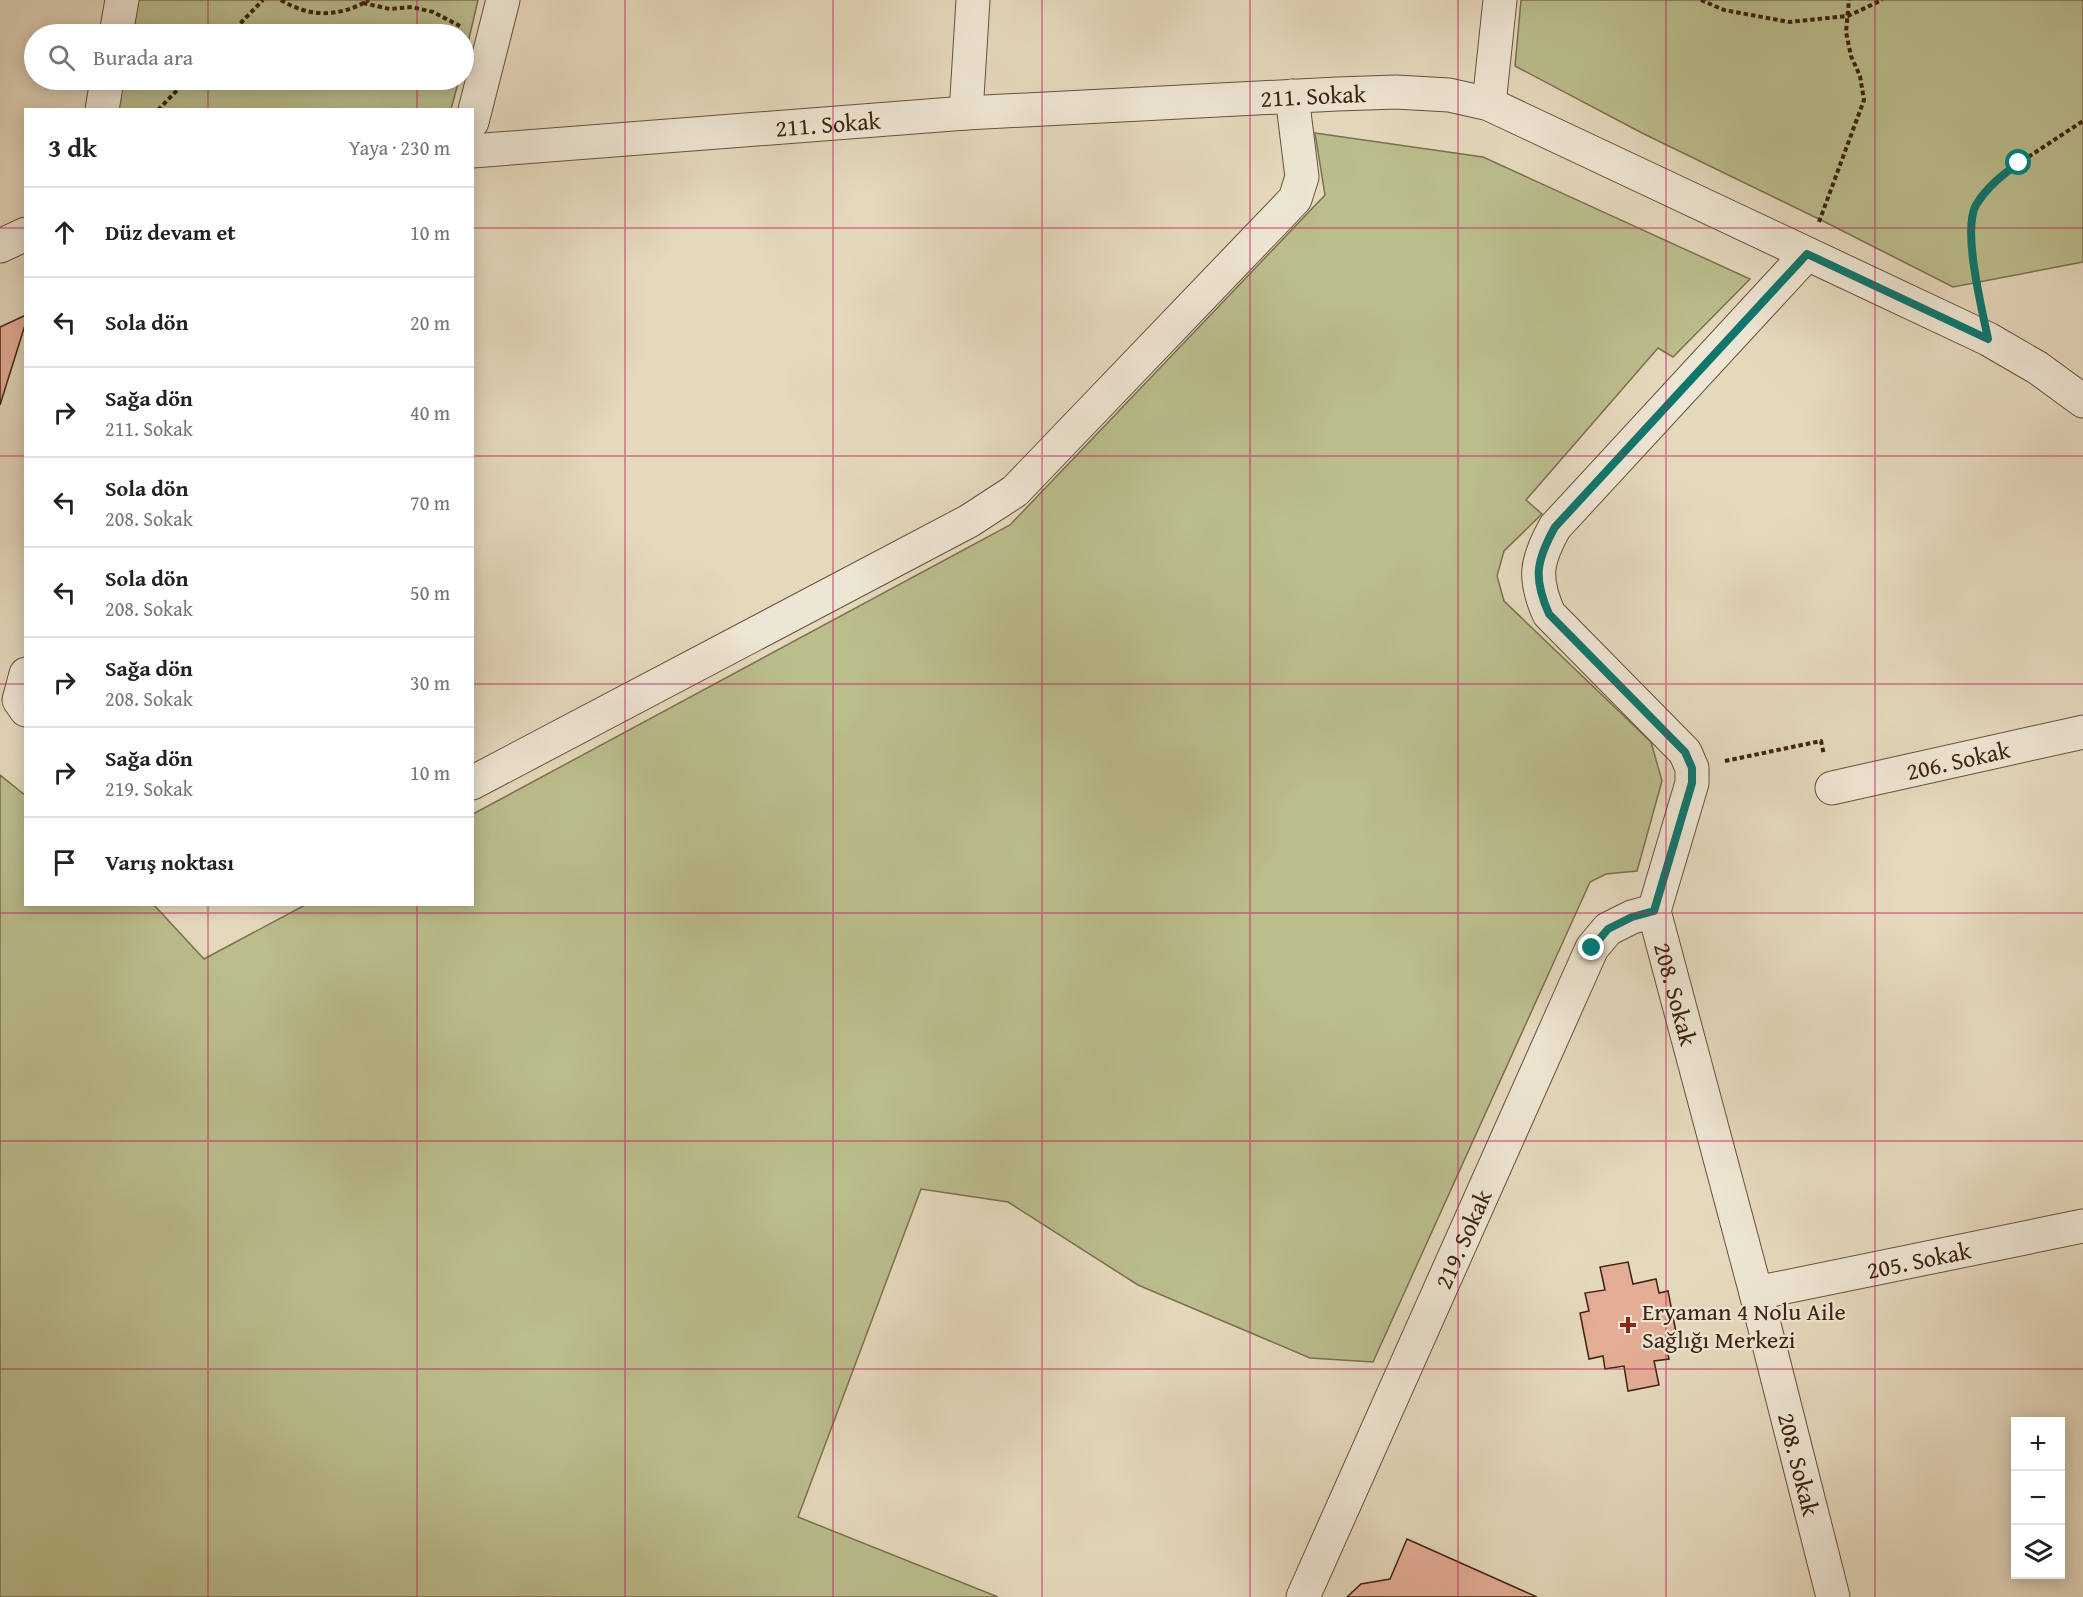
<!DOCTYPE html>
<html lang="tr">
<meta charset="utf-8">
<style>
body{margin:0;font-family:"Gentium Book Plus",serif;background:#f2f2f2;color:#222}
.controls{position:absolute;right:18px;bottom:18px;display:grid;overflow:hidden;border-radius:0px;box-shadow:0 3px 15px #0003}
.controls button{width:54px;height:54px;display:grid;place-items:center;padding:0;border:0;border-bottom:2px solid #e0e0e0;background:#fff;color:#222;font:30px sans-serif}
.stop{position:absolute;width:18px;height:18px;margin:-14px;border:4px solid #0f766e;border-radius:50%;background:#fff}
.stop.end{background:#0f766e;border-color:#fff;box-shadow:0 2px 6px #0008}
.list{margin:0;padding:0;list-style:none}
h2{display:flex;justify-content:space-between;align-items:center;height:78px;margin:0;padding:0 24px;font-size:26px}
h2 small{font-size:20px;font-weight:400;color:#767676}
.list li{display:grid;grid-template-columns:39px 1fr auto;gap:18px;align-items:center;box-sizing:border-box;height:90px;padding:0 24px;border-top:2px solid #e0e0e0}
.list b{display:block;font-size:22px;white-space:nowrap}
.list p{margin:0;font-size:20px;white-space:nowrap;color:#767676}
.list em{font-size:20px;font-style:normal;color:#767676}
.icon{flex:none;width:33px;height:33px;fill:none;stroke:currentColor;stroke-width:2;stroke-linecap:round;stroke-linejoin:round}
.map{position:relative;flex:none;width:2083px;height:1597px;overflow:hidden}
.search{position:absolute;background:#fff;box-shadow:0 3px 15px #0003;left:24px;top:24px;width:450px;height:66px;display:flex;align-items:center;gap:15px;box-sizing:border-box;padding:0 21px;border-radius:33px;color:#767676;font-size:22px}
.panel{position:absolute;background:#fff;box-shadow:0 3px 15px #0003;left:24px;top:108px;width:450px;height:798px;border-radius:0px}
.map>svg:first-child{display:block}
.green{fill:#bbbd8d;stroke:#7c7050;stroke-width:1.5}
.building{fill:#e4ad95;stroke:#3e2212;stroke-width:1.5}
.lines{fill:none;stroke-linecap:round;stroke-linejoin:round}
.minor-casing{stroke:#68503d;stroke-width:35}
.path{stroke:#3e2212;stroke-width:4;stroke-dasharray:4.5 3;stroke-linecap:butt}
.minor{stroke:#eee6d4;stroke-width:33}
.route{stroke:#0f766e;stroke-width:8}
.grid{fill:none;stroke:#c2185b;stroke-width:1.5;stroke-opacity:0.55}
.poi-dot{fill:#8f2418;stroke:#eee6d4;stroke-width:2}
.labels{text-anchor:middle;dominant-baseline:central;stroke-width:4.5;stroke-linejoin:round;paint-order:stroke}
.street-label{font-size:24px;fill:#3e2212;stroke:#eee6d4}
.poi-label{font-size:24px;fill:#3e2212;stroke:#eee6d4;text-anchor:start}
</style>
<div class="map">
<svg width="2083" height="1597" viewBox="0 0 2083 1597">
<rect width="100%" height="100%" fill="#e5d9bd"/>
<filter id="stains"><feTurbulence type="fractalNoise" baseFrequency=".00333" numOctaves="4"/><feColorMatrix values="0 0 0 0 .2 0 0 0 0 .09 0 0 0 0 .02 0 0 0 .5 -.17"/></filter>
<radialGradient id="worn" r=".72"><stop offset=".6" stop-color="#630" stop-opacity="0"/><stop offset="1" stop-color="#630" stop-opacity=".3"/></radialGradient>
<path class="green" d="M132 0H478L464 60V34H125Z
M1521 0H2083V262L1953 287 1823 221 1642 133 1515 66Z
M117 80H459L451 109 112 110Z
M1315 133 1483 157 1750 279 1673 357 1658 348 1526 500 1542 514 1504 551 1497 576 1504 601 1651 742 1662 781 1637 871 1606 874 1590 882 1373 1362 1310 1358 1138 1285 1008 1202 921 1189 798 1517 998 1597H0V775L25 795 26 904 154 905 204 959 305 905 472 904 473 814 1010 525 1325 195Z"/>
<path class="building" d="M26 315V322L0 405V327Z
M1628 1262 1633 1284 1656 1279 1659 1293 1668 1291 1677 1337 1665 1339 1669 1359 1654 1361 1659 1385 1628 1391 1624 1366 1605 1369 1603 1356 1589 1359 1580 1313 1589 1311 1585 1293 1605 1290 1600 1267Z
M1407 1539 1537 1597H1347L1361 1584 1390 1579Z"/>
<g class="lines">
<g class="minor-casing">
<g id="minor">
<path d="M116 34 122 0"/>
<path d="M1489 104 1500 0"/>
<path d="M102 110 107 80"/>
<path d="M966 113 973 0"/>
<path d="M472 122 503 0"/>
<path id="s1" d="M472 151 966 113 1337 94 1396 92 1449 95 1489 104 1988 339 2038 368 2083 401"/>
<path d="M0 246 26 234"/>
<path id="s2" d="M1807 254 1555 527C1536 561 1533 578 1549 614L1685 752 1692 768V783L1654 911 1756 1293 1833 1597"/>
<path d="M26 674 19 700 26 710"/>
<path d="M472 783 969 521 1015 491 1295 199 1302 177 1292 96"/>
<path id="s3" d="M1832 788 2083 732"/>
<path id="s4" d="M1756 1293 2083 1226"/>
<path id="s5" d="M1303 1597 1592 948 1608 929 1632 917 1654 911"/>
</g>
</g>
<path class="path" d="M281 0C310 18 340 17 369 0
M1701 0 1724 10 1789 22 1848 16 1882 0
M363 3 390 9 412 7 433 12 460 26
M230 34 263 0
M158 110 187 80
M1819 222 1864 100 1860 76 1851 56 1846 32 1849 0
M1980 297 1971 239 1975 207 1993 183 2019 163 2083 121
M1725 761 1821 741 1824 755"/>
<use href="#minor" class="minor"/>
</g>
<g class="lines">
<path class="route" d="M1592 948 1608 929 1632 917 1654 911 1692 783V768L1685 752 1549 614C1533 578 1536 561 1555 527L1807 254 1988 339C1982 309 1962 230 1976 205 1987 187 2002 175 2019 163"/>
</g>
<path class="grid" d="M208 0V34M417 0V34M625 0V1597M833 0V1597M1042 0V1597M1250 0V1597M1458 0V1597M1666 0V1597M1875 0V1597M208 80V110M417 80V110M0 228H26M472 228H2083M0 456H26M472 456H2083M0 684H26M472 684H2083M208 904V1597M417 904V1597M0 913H2083M0 1141H2083M0 1369H2083"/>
<path class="poi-dot" d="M1625 1316h6v6h6v6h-6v6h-6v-6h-6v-6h6z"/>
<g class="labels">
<g class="street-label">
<text stroke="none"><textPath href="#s1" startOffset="843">211. Sokak</textPath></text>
<text stroke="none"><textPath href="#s1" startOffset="357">211. Sokak</textPath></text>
<text stroke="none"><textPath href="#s3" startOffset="129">206. Sokak</textPath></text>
<text stroke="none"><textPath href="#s2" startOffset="909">208. Sokak</textPath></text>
<text stroke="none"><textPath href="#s5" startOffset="392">219. Sokak</textPath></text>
<text stroke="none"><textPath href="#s4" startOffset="166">205. Sokak</textPath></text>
<text stroke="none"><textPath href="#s2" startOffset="1395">208. Sokak</textPath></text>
</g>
<g class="poi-label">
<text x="1642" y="1311">Eryaman 4 Nolu Aile<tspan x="1642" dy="28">Sağlığı Merkezi</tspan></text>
</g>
</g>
<rect width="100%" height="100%" filter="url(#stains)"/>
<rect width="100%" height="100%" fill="url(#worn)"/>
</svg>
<div class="controls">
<button>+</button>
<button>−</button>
<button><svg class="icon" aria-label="layers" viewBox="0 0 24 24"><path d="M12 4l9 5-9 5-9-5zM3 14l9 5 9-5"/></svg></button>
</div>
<div class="stop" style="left:2019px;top:163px"></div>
<div class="stop end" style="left:1592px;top:948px"></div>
<div class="search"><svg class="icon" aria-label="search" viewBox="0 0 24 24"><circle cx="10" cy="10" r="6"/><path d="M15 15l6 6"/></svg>Burada ara</div>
<section class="panel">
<h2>3 dk<small>Yaya · 230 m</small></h2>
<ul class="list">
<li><svg class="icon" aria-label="ahead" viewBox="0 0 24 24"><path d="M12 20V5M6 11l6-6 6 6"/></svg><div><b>Düz devam et</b></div><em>10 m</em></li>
<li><svg class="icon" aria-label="left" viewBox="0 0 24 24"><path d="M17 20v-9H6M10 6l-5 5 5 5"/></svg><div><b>Sola dön</b></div><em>20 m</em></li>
<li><svg class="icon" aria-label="right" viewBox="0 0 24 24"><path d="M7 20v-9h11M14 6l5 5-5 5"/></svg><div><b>Sağa dön</b><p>211. Sokak</p></div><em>40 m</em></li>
<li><svg class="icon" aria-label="left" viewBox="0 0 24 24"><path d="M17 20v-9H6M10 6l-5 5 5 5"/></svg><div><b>Sola dön</b><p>208. Sokak</p></div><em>70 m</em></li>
<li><svg class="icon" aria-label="left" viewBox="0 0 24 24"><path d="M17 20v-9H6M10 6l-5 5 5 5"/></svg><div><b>Sola dön</b><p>208. Sokak</p></div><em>50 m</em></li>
<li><svg class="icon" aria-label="right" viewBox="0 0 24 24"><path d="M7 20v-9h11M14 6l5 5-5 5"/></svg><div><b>Sağa dön</b><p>208. Sokak</p></div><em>30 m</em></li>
<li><svg class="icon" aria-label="right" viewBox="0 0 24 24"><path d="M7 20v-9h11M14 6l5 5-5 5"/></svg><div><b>Sağa dön</b><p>219. Sokak</p></div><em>10 m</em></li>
<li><svg class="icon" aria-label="arrive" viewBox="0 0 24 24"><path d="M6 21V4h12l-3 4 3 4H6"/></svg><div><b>Varış noktası</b></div></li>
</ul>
</section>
</div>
